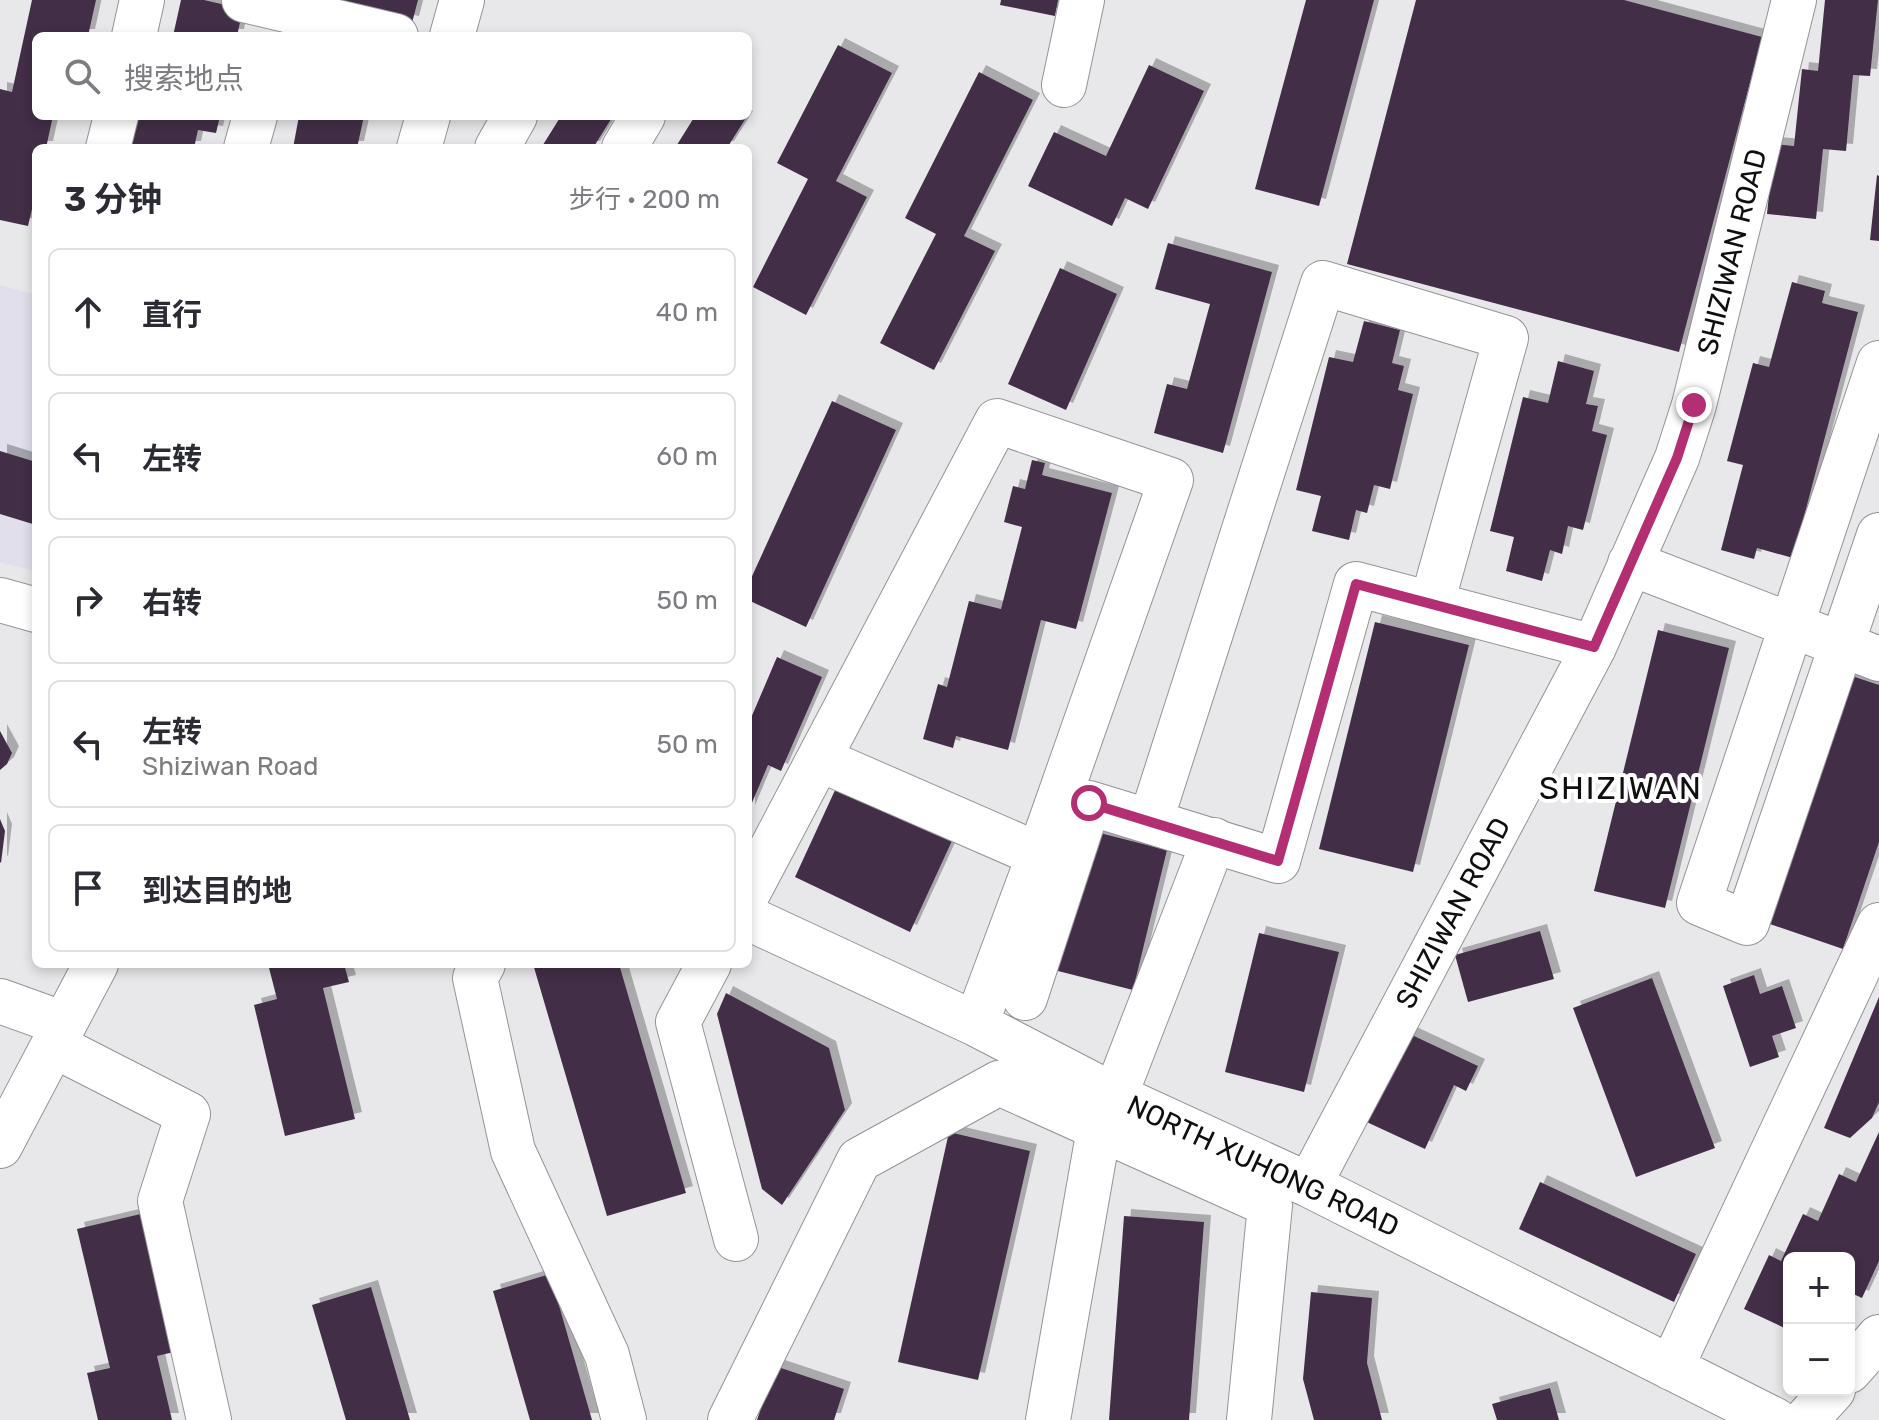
<!DOCTYPE html>
<html lang="zh">
<meta charset="utf-8">
<style>
body{margin:0;font-family:Rubik,"Noto Sans SC",sans-serif;background:#f2f2f3;color:#2b2b33}
.controls{position:absolute;right:24px;bottom:24px;display:grid;overflow:hidden;border-radius:12px;box-shadow:0 4px 12px #0003}
.controls button{width:72px;height:72px;display:grid;place-items:center;padding:0;border:0;border-bottom:2px solid #e1e1e2;background:#fff;color:#2b2b33;font:40px sans-serif}
.stop{position:absolute;width:24px;height:24px;margin:-18px;border:6px solid #b32e73;border-radius:50%;background:#fff}
.stop.end{background:#b32e73;border-color:#fff;box-shadow:0 2px 8px #0008}
.list{margin:0;padding:0;list-style:none}
h2{display:flex;justify-content:space-between;align-items:center;height:104px;margin:0;padding:0 32px;font-size:34px}
h2 small{font-size:26px;font-weight:400;color:#7c7c81}
.list li{display:grid;grid-template-columns:52px 1fr auto;gap:24px;align-items:center;box-sizing:border-box;height:128px;margin:0 16px 16px;padding:0 16px;border:2px solid #e1e1e2;border-radius:12px}
.list b{display:block;font-size:30px;white-space:nowrap}
.list p{margin:0;font-size:26px;white-space:nowrap;color:#7c7c81}
.list em{font-size:26px;font-style:normal;color:#7c7c81}
.icon{flex:none;width:44px;height:44px;fill:none;stroke:currentColor;stroke-width:2;stroke-linecap:round;stroke-linejoin:round}
.map{position:relative;flex:none;width:1879px;height:1420px;overflow:hidden}
.search{position:absolute;background:#fff;box-shadow:0 4px 12px #0003;left:32px;top:32px;width:720px;height:88px;display:flex;align-items:center;gap:20px;box-sizing:border-box;padding:0 28px;border-radius:12px;color:#7c7c81;font-size:30px}
.panel{position:absolute;background:#fff;box-shadow:0 4px 12px #0003;left:32px;top:144px;width:720px;height:824px;border-radius:12px}
.map>svg:first-child{display:block}
.built{fill:#e0dfeb}
.building{fill:#432f47;filter:url(#shadow)}
.lines{fill:none;stroke-linecap:round;stroke-linejoin:round}
.minor-casing{stroke:#949498;stroke-width:46}
.minor{stroke:#fff;stroke-width:44}
.route{stroke:#b32e73;stroke-width:10}
.labels{text-anchor:middle;dominant-baseline:central;stroke-width:8;stroke-linejoin:round;paint-order:stroke}
.street-label{font-size:28px;fill:#0f0f10;stroke:#fff}
.quarter-label{font-size:32px;letter-spacing:2px;fill:#0f0f10;stroke:#fff}
</style>
<div class="map">
<svg width="1879" height="1420" viewBox="0 0 1879 1420">
<defs>
<filter id="shadow"><feDropShadow dx="7" dy="-7" stdDeviation="0" flood-color="#0004"/></filter>
</defs>
<rect width="100%" height="100%" fill="#e8e8eb"/>
<path class="built" d="M0 285 36 295V572L0 562Z"/>
<path class="building" d="M32 0H96L88 36H36V116H53L46 148H36V192L28 226 0 220V89L12 92Z
M181 0H204L243 9 237 36H173Z
M341 0H418L412 23 339 7Z
M1001 0H1058L1055 16 1000 5Z
M1306 0H1374L1319 206 1255 189Z
M1416 0H1624L1762 37 1679 352 1347 264Z
M1825 0H1878L1870 76 1853 75 1846 151 1823 149 1816 219 1767 214 1774 144 1794 146 1802 69 1818 71Z
M838 45 892 73 836 181 867 197 806 315 753 287 808 179 777 163Z
M1149 65 1204 91 1148 209 1125 198 1112 226 1028 186 1054 132 1106 156Z
M979 72 1033 100 964 236 995 251 934 370 880 343 936 234 905 218Z
M137 116 155 120 156 116H220L216 133 198 130 194 148H130Z
M299 116H364L357 148H293Z
M561 116H613L593 148H541Z
M695 116H743L746 118 727 148H675Z
M1877 175 1879 176V241L1870 240Z
M1168 243 1272 272 1223 453 1154 433 1167 384 1187 389 1210 304 1155 289Z
M1060 268 1117 294 1066 410 1008 384Z
M1792 282 1825 291 1822 303 1858 312 1793 558 1757 548 1754 559 1721 550 1743 465 1727 461 1753 363 1769 367Z
M1364 321 1400 330 1392 363 1404 366 1398 390 1413 394 1390 489 1374 485 1367 513 1356 510 1349 540 1312 531 1321 496 1296 490 1329 357 1353 362Z
M1558 361 1594 371 1586 404 1598 406 1592 431 1607 435 1583 530 1568 526 1562 554 1550 550 1542 581 1506 571 1514 537 1490 531 1523 397 1548 403Z
M832 401 896 430 806 627 748 600V585Z
M0 451 36 462V525L0 514Z
M1032 460 1045 463 1042 475 1112 493 1076 629 1041 620 1008 750 956 736 953 748 923 739 938 684 947 687 969 601 1001 609 1022 527 1004 522 1013 486 1025 489Z
M1375 622 1469 645 1413 872 1319 849Z
M1658 630 1729 648 1665 908 1594 891Z
M777 657 822 677 781 771 768 765 748 812V725Z
M1846 674 1879 685V842L1843 949 1764 922Z
M0 731 12 753 7 764 0 770Z
M848 762 963 817 910 932 795 877Z
M0 819 5 831 1 863 0 862Z
M1088 830 1167 850 1133 990 1054 970Z
M1540 931 1554 979 1468 1002 1455 955Z
M1259 933 1339 952 1304 1092 1225 1072Z
M268 964H344L349 982 323 988 355 1119 285 1136 254 1005 277 999Z
M533 964H619L686 1193 607 1216Z
M1754 975 1760 994 1782 986 1796 1028 1772 1036 1779 1057 1750 1067 1723 986Z
M1652 978 1715 1148 1636 1177 1573 1008Z
M726 993 829 1048 845 1110 782 1205 762 1189 717 1014Z
M1879 997V1102L1872 1118 1850 1138 1824 1128Z
M1399 1029 1478 1066 1466 1091 1454 1085 1425 1149 1358 1118Z
M949 1132 1030 1151 978 1380 898 1362Z
M1879 1132V1261L1862 1298 1849 1292V1258H1789V1330L1744 1309 1769 1255 1781 1261 1803 1214 1818 1221 1839 1174 1856 1182Z
M1540 1182 1696 1254 1674 1302 1519 1229Z
M149 1212 182 1350 157 1356 172 1420H98L87 1373 110 1368 77 1229Z
M1124 1216 1204 1222 1189 1420H1109Z
M550 1274 592 1420H530L493 1291Z
M371 1287 410 1420H346L312 1305Z
M1311 1292 1372 1298 1367 1363 1382 1420H1314L1303 1379Z
M775 1366 844 1389 834 1420H757Z
M1550 1388 1559 1420H1497L1492 1404Z"/>
<g class="lines">
<g class="minor-casing">
<path id="minor" d="M244 0 396 36
M134 36 142 0
M452 36 462 0
M1064 85 1082 0
M108 148 116 116
M246 148 255 116
M419 148 428 116
M497 148 515 116
M624 148 643 116
M1879 363 1699 903 1747 923 1879 535
M1630 563 1879 659
M0 600 36 610
M819 759 1039 855
M1151 820 1323 283 1506 338 1432 603
M748 893 997 421 1171 480 1039 855 976 1024
M748 918 976 1024 1115 1096 1309 1185 1775 1420
M483 964 475 978 513 1151 607 1355 624 1420
M709 964 678 1022 736 1239
M1025 998 1089 803 1278 861 1356 584 1594 647
M0 1001 64 1024
M53 1045 188 1114 160 1201 209 1420
M0 1146 96 964
M1309 1185 1594 647 1677 458 1694 405 1794 0
M1671 1368 1879 925
M1849 1371 1879 1337
M730 1420 859 1160 999 1083 1270 1205 1249 1420
M1048 1420 1099 1129 1115 1096 1214 840
M1806 1420 1833 1390"/>
</g>
<use href="#minor" class="minor"/>
</g>
<g class="lines">
<path class="route" d="M1089 803 1278 861 1356 584 1594 647 1677 458 1694 405"/>
</g>
<g class="labels">
<g class="street-label">
<text transform="translate(1732 252) rotate(-76)">SHIZIWAN ROAD</text>
<text transform="translate(1453 913) rotate(-62)">SHIZIWAN ROAD</text>
<text transform="translate(1263 1166) rotate(25)">NORTH XUHONG ROAD</text>
</g>
<g class="quarter-label">
<text x="1621" y="788">SHIZIWAN</text>
</g>
</g>
</svg>
<div class="controls">
<button>+</button>
<button>−</button>
</div>
<div class="stop" style="left:1089px;top:803px"></div>
<div class="stop end" style="left:1694px;top:405px"></div>
<div class="search"><svg class="icon" aria-label="search" viewBox="0 0 24 24"><circle cx="10" cy="10" r="6"/><path d="M15 15l6 6"/></svg>搜索地点</div>
<section class="panel">
<h2>3 分钟<small>步行 · 200 m</small></h2>
<ul class="list">
<li><svg class="icon" aria-label="ahead" viewBox="0 0 24 24"><path d="M12 20V5M6 11l6-6 6 6"/></svg><div><b>直行</b></div><em>40 m</em></li>
<li><svg class="icon" aria-label="left" viewBox="0 0 24 24"><path d="M17 20v-9H6M10 6l-5 5 5 5"/></svg><div><b>左转</b></div><em>60 m</em></li>
<li><svg class="icon" aria-label="right" viewBox="0 0 24 24"><path d="M7 20v-9h11M14 6l5 5-5 5"/></svg><div><b>右转</b></div><em>50 m</em></li>
<li><svg class="icon" aria-label="left" viewBox="0 0 24 24"><path d="M17 20v-9H6M10 6l-5 5 5 5"/></svg><div><b>左转</b><p>Shiziwan Road</p></div><em>50 m</em></li>
<li><svg class="icon" aria-label="arrive" viewBox="0 0 24 24"><path d="M6 21V4h12l-3 4 3 4H6"/></svg><div><b>到达目的地</b></div></li>
</ul>
</section>
</div>
